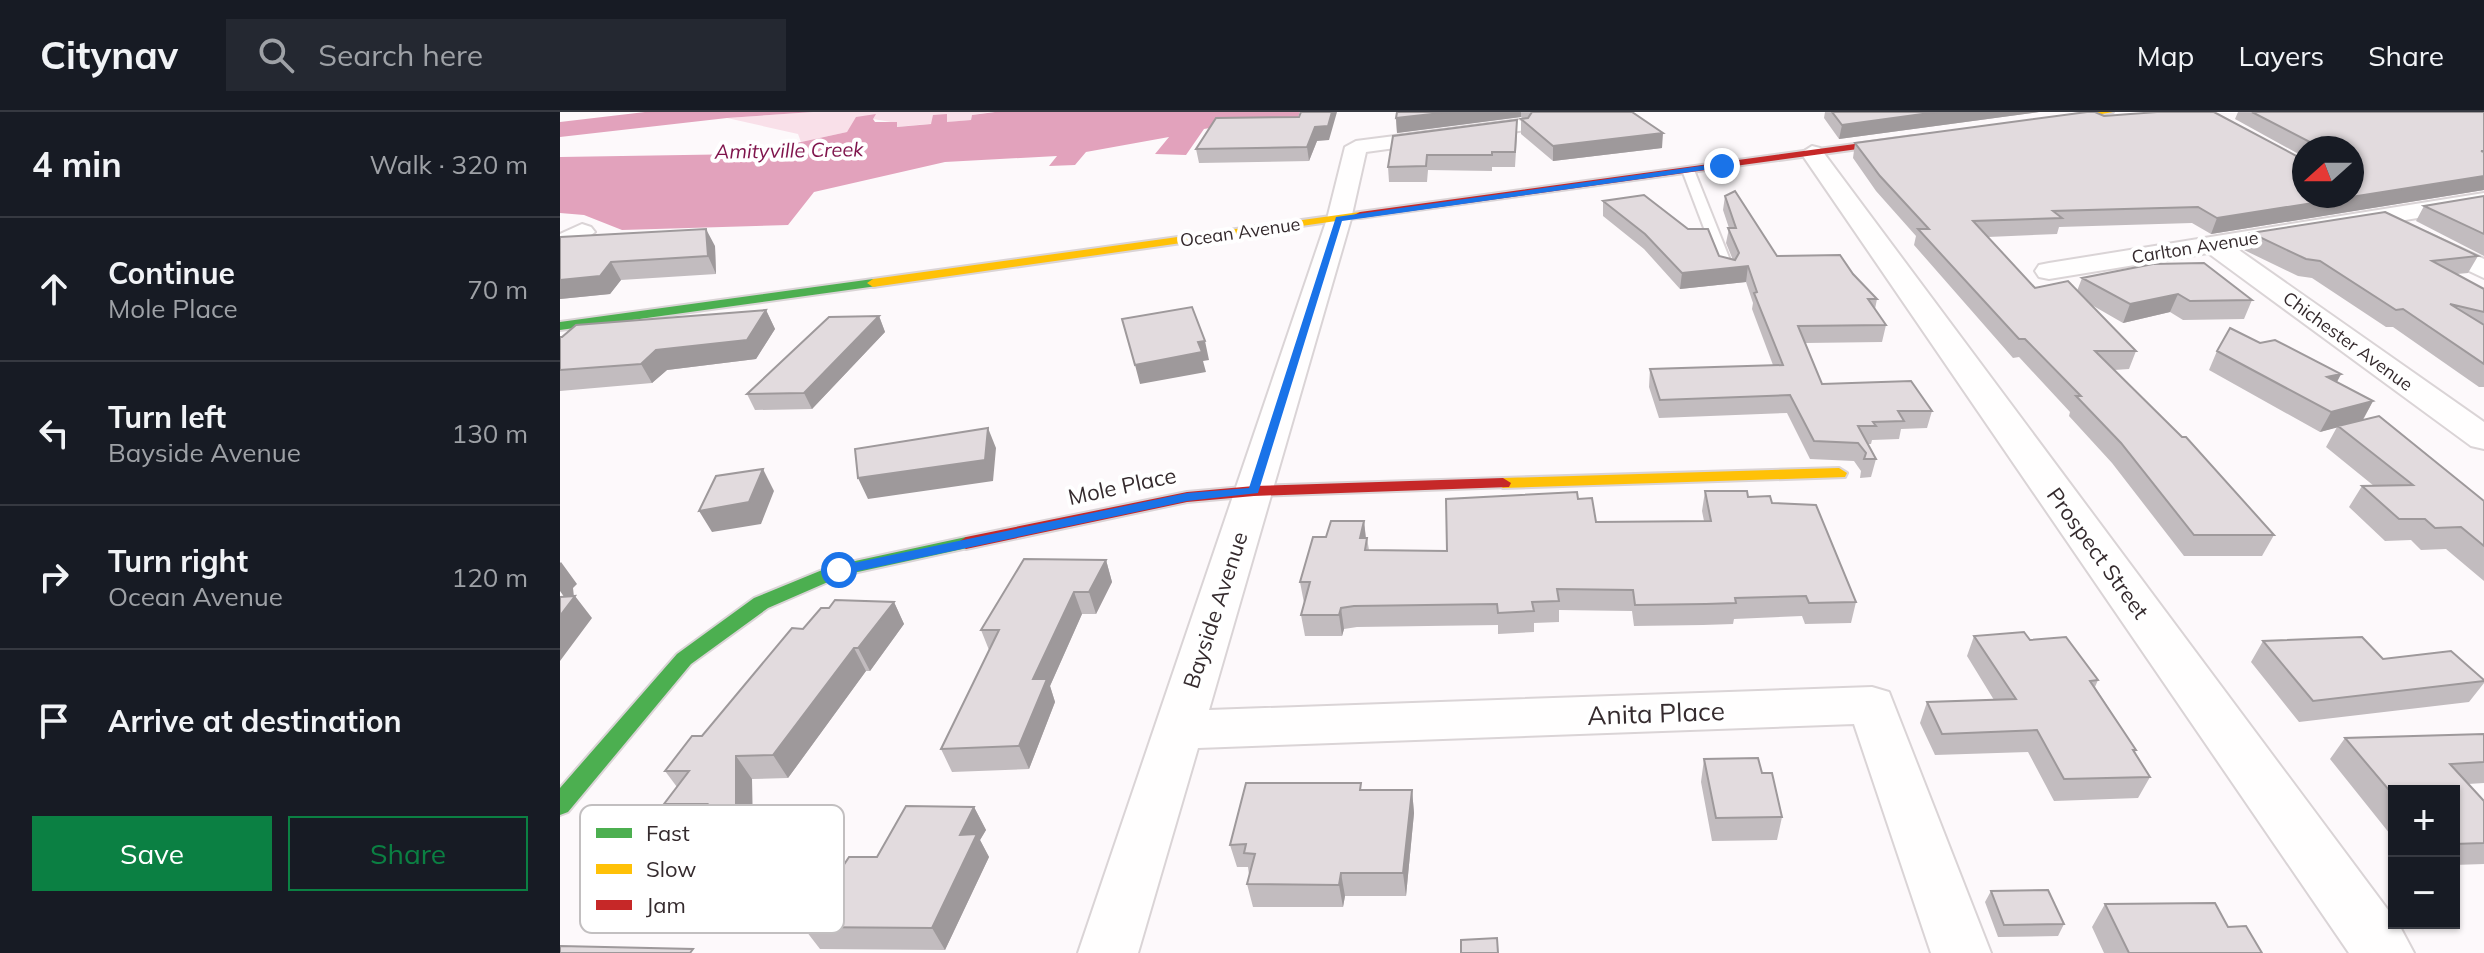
<!DOCTYPE html>
<meta charset="utf-8">
<style>
body{margin:0;font-family:Mulish,sans-serif;background:#242831;color:#f1f3f6}
.controls{position:absolute;right:24px;bottom:24px;display:grid;overflow:hidden;border-radius:0px;box-shadow:0 2px 6px #0004}
.controls button{width:72px;height:72px;display:grid;place-items:center;padding:0;border:0;border-bottom:2px solid #363941;background:#171b24;color:#f1f3f6;font:40px sans-serif}
.compass{position:absolute;left:1732px;top:24px;width:72px;height:72px;border-radius:50%;background:#171b24;box-shadow:0 2px 6px #0004;rotate:249deg}
.stop{position:absolute;width:24px;height:24px;margin:-18px;border:6px solid #1a73e8;border-radius:50%;background:#fff}
.stop.end{background:#1a73e8;border-color:#fff;box-shadow:0 2px 8px #0008}
.list{margin:0;padding:0;list-style:none}
h2{display:flex;justify-content:space-between;align-items:center;height:104px;margin:0;padding:0 32px;font-size:34px}
h2 small{font-size:26px;font-weight:400;color:#9ea1a6}
.list li{display:grid;grid-template-columns:52px 1fr auto;gap:24px;align-items:center;box-sizing:border-box;height:144px;padding:0 32px;border-top:2px solid #363941}
.list b{display:block;font-size:30px;white-space:nowrap}
.list p{margin:0;font-size:26px;white-space:nowrap;color:#9ea1a6}
.list em{font-size:26px;font-style:normal;color:#9ea1a6}
.actions{display:flex;gap:16px;padding:24px 32px}
.actions a{flex:1;padding:18px 0;border:2px solid #0b8043;border-radius:0px;text-align:center;font-size:28px;color:#0b8043}
.actions .main{background:#0b8043;color:#fff}
.icon{flex:none;width:44px;height:44px;fill:none;stroke:currentColor;stroke-width:2;stroke-linecap:round;stroke-linejoin:round}
.map{position:relative;flex:none;width:1924px;height:841px;overflow:hidden}
header{display:flex;align-items:center;gap:48px;box-sizing:border-box;height:112px;padding:0 40px;background:#171b24;border-bottom:2px solid #363941}
header strong{font-size:38px}
nav{display:flex;gap:44px;margin-inline-start:auto;font-size:28px}
.search{width:560px;height:72px;background:#242831;display:flex;align-items:center;gap:20px;box-sizing:border-box;padding:0 28px;border-radius:0px;color:#9ea1a6;font-size:30px}
main{display:flex}
aside{flex:1;background:#171b24}
.map>svg:first-child{display:block}
.green{fill:#f9e0e9}
.water{fill:#e2a2bc}
.lines{fill:none;stroke-linecap:round;stroke-linejoin:round}
.lane-casing{stroke:#dad4d6;stroke-width:4}
.street-casing{stroke:#dad4d6;stroke-width:4}
.fast-casing{stroke:#dad4d6;stroke-width:4}
.slow-casing{stroke:#dad4d6;stroke-width:4}
.jam-casing{stroke:#dad4d6;stroke-width:4}
.lane{fill:#fffefe;fill-rule:evenodd}
.street{fill:#fffefe;fill-rule:evenodd}
.fast{fill:#4caf50;fill-rule:evenodd}
.slow{fill:#ffc107;fill-rule:evenodd}
.jam{fill:#c62828;fill-rule:evenodd}
.wall{fill:#c2bcbf}
.shaded-wall{fill:#9e999b}
.building{fill:#e2dbde;stroke:#9e999b;stroke-width:2}
.route{fill:#1a73e8}
.labels{text-anchor:middle;dominant-baseline:central;stroke-width:8;stroke-linejoin:round;paint-order:stroke}
.far-street-label{font-size:18px;fill:#352b2e;stroke:#fff}
.far-water-label{font-size:20px;font-style:italic;fill:#7f144c;stroke:#fff}
.street-label{font-size:22px;fill:#352b2e;stroke:#fff}
.near-street-label{font-size:26px;fill:#352b2e;stroke:#fff}
.key{fill:#fff;stroke:#c2bfc0;stroke-width:2}
.key-label{font-size:22px;fill:#352b2e}
</style>
<header>
<strong>Citynav</strong>
<div class="search"><svg class="icon" aria-label="search" viewBox="0 0 24 24"><circle cx="10" cy="10" r="6"/><path d="M15 15l6 6"/></svg>Search here</div>
<nav><a>Map</a><a>Layers</a><a>Share</a></nav>
</header>
<main>
<aside>
<h2>4 min<small>Walk · 320 m</small></h2>
<ul class="list">
<li><svg class="icon" aria-label="ahead" viewBox="0 0 24 24"><path d="M12 20V5M6 11l6-6 6 6"/></svg><div><b>Continue</b><p>Mole Place</p></div><em>70 m</em></li>
<li><svg class="icon" aria-label="left" viewBox="0 0 24 24"><path d="M17 20v-9H6M10 6l-5 5 5 5"/></svg><div><b>Turn left</b><p>Bayside Avenue</p></div><em>130 m</em></li>
<li><svg class="icon" aria-label="right" viewBox="0 0 24 24"><path d="M7 20v-9h11M14 6l5 5-5 5"/></svg><div><b>Turn right</b><p>Ocean Avenue</p></div><em>120 m</em></li>
<li><svg class="icon" aria-label="arrive" viewBox="0 0 24 24"><path d="M6 21V4h12l-3 4 3 4H6"/></svg><div><b>Arrive at destination</b></div></li>
</ul>
<div class="actions"><a class="main">Save</a><a>Share</a></div>
</aside>
<div class="map">
<svg width="1924" height="841" viewBox="0 0 1924 841">
<rect width="100%" height="100%" fill="#fdf9fb"/>
<path class="green" d="M253 0H432L412 3 411 8 336 15 337 11 313 7 294 13 287 20 241 30 238 22 167 6Z"/>
<path class="water" d="M85 0H253L167 6 0 25V10Z
M435 0H740L733 17 713 5 644 17 626 43 595 42 609 25 526 40 515 53 489 54 497 44 385 50 254 80 228 113 62 118 24 103 0 101V45L186 42 287 20 296 5 316 2 313 7 315 10H337V15L371 12 373 3 387 2V10L411 8 412 3Z"/>
<g class="lines">
<g class="lane-casing">
<path id="lane" d="M1128 55 1134 58 1174 158 1172 161 1160 158 1122 58Z"/>
</g>
<g class="street-casing">
<path id="street" d="M959 8 969 14 966 18 806 40 791 107 649 598 1312 575 1329 580 1431 841H1371L1294 612 638 636 578 841H518L767 107 785 35 796 29Z
M1252 34 1260 36 1834 806V811H1838L1854 841H1789L1241 41Z
M1924 81V95L1676 136 1924 310V337L1911 334 1648 141 1489 167 1479 165 1475 159 1479 153 1489 151Z
M22 112 31 115 35 120 9 139 0 141V122Z
M1867 121 1924 147V166L1858 135 1854 129 1858 123Z"/>
</g>
<g class="fast-casing">
<path id="fast" d="M313 167 319 171 317 174 0 218V210Z
M406 425 415 431 412 435 284 463 208 496 131 552 8 700 0 703V676L117 542 194 486 272 454Z"/>
</g>
<g class="slow-casing">
<path id="slow" d="M1530 0H1553L1480 13 1475 10Z
M800 100 804 101V105L313 175 307 171 313 167Z
M1279 356 1287 361 1285 365 943 376 935 371 943 366Z"/>
</g>
<g class="jam-casing">
<path id="jam" d="M1353 24 1356 25V29L800 106 794 103 800 100Z
M943 366 951 371 949 375 694 384 627 390 406 437 397 431 406 425 627 380 694 374Z"/>
</g>
<use href="#lane" class="lane"/>
<use href="#street" class="street"/>
<use href="#fast" class="fast"/>
<use href="#slow" class="slow"/>
<use href="#jam" class="jam"/>
</g>
<path class="wall" d="M837 0H1072L1102 36 993 49 961 22V7H963L961 5 837 21 836 6Z
M1265 0H1479L1279 27 1264 6Z
M1678 0H1924V78L1651 122 1632 111 1499 115 1497 122 1428 125 1475 176 1517 179 1522 166 1692 188 1684 207 1623 208 1610 200 1563 211 1530 192 1576 239 1569 257 1554 258 1714 423 1702 444H1624L1552 351 1509 304 1510 300 1459 245 1453 246 1354 133 1356 124 1316 79 1293 46 1295 31 1744 84 1792 36H1744V45L1675 7Z
M957 22 955 55H932V59L868 58 867 70H829L828 55 833 24Z
M769 28 757 29 749 49 639 51 636 37Z
M1165 84 1217 144 1293 162 1317 187 1315 197 1326 213 1322 230 1245 231 1262 272 1372 299 1367 316 1341 317 1339 327 1312 328 1311 332H1308L1316 347 1311 365 1300 366 1301 359 1294 349 1250 347 1227 301 1099 306 1089 275 1090 257 1213 253 1192 197 1193 191 1186 170 1120 177 1084 137 1043 104V89L1159 144 1173 148 1166 131 1169 116 1163 98Z
M1924 84V144L1856 109 1864 94Z
M1691 121 1918 144 1908 161 1897 162 1924 177V275H1919L1833 215H1826L1752 166 1738 164 1684 138Z
M0 125 155 134 156 162 61 168 50 182 0 187Z
M206 198 215 217 196 247 107 258 92 271 0 279V225Z
M319 204 325 220 252 297 195 298 187 282Z
M1700 231 1781 262 1777 270 1813 289 1803 308 1924 389V469L1886 437 1861 438 1851 428 1825 429 1789 395 1802 374H1814L1766 335 1777 315 1760 320 1649 258 1657 239Z
M1145 379 1188 385 1212 391 1296 490 1291 511 1245 512 1242 504 1174 507 1173 512 1143 513 1074 514 1072 499 999 498V510L974 511V520L938 522V513L797 515 784 517 782 524H745L741 503 744 491 740 470 766 425 804 409 806 426H807L809 438 887 439 1018 387 1036 410 1144 409 1142 399Z
M546 448 552 470 536 502H522L490 574 495 590 469 657 392 660 381 637 429 538 421 518Z
M334 490 344 512 310 559H306L228 666 192 667V693L244 717 225 748H202L197 757H134L116 734 130 715H122L104 692 117 675 105 659 142 624 243 517 269 496Z
M1414 524 1470 528 1538 568 1535 575 1576 638 1575 640 1590 665 1578 686 1494 689 1468 640 1375 643 1360 611 1367 590 1434 588 1407 544Z
M1703 529 1924 568V571L1909 590 1739 610 1691 550Z
M1924 622V671L1908 672 1924 689V752L1894 753V679H1834V727L1770 647 1785 626Z
M1144 647 1202 661 1222 705 1217 728 1152 729 1141 670Z
M802 678H852L854 701 846 784H785L783 795H693L687 772 689 763 688 755H677L670 733Z
M414 695 426 718 420 728 429 745 385 838 260 837 243 815 317 745Z
M1431 779 1504 812 1498 824 1438 825 1425 790Z
M1545 792 1668 815 1702 841H1544L1532 815Z"/>
<path class="shaded-wall" d="M772 0H777L769 28 757 29 749 49 747 35 755 15Z
M890 0H961V5L837 21 836 6Z
M1377 0H1479L1279 27 1282 13Z
M1103 21 1102 36 993 49V34Z
M1924 64V78L1651 122 1657 106Z
M146 117 155 134 156 162 148 144Z
M51 150 61 168 50 182 0 187V168Z
M1188 154 1186 170 1120 177 1122 161Z
M1618 182 1610 200 1563 211 1570 192Z
M206 198 215 217 196 247 107 258 92 271 81 252 96 238Z
M319 204 325 220 252 297 244 281Z
M645 229 649 248 643 249 646 260 580 272 575 253 638 230Z
M1781 262 1771 281 1767 265Z
M1813 289 1802 309 1760 320 1771 300Z
M428 316 436 336 433 369 308 387 298 366Z
M203 357 214 379 201 412 152 420 139 399Z
M804 409 806 429 800 426Z
M546 448 552 470 536 502 529 480Z
M1 450 17 472 13 476 14 485 15 484 32 506 0 549V504L9 492 0 479V451Z
M514 480 522 502 490 574 495 590 469 657 459 634 473 567Z
M334 490 344 512 310 559 298 536Z
M781 496 784 517 782 524 779 503Z
M294 536 306 559 228 666 213 643Z
M176 644 192 667 193 716 176 693Z
M852 678 854 701 846 784 843 761Z
M229 694 244 717 225 748 209 725Z
M414 695 426 718 420 728 429 745 385 838 372 816 400 723Z
M185 725 202 748 197 757 180 734Z
M781 761 785 784 783 795 779 773Z"/>
<path class="building" d="M741 0H772L768 14 755 15 747 35 636 37 656 6 739 5Z
M837 0H890L836 6Z
M972 0H1072L1103 21 993 34 961 7 968 6Z
M1272 0H1377L1282 13Z
M1527 0H1535L1544 4 1597 0H1654L1744 48V84H1792V36H1752V31L1692 0H1924V39H1921L1924 40V64L1657 106 1638 95 1493 99 1502 106 1413 109 1475 176 1508 169 1576 239H1535L1622 325H1626L1714 423H1634L1561 331 1516 284H1521L1465 227H1459L1358 117H1369L1320 64 1295 31Z
M957 8 955 40H932V43H867L866 54 828 55 833 24Z
M1175 79 1217 144 1280 143 1293 162 1317 187H1308L1326 213 1238 214 1262 272 1351 269 1372 299H1338L1344 309 1313 310 1316 314H1298L1316 347H1304L1306 341 1298 331 1254 329 1230 283 1100 288 1090 257 1223 253 1194 181 1197 180 1188 154 1122 161 1085 122 1043 89 1084 83 1128 117H1148L1159 144 1175 148 1179 141 1168 116H1176L1165 84Z
M1924 84V122L1864 94Z
M1825 100 1918 144 1872 149 1924 177V200L1890 192 1924 213V252L1843 197 1836 198 1760 149 1746 147 1691 121Z
M146 117 148 144 51 150 40 164 0 168V125Z
M1644 151 1692 188 1630 189 1618 182 1570 192 1522 166 1593 152Z
M632 195 645 229 638 230 642 240 575 253 562 207Z
M206 198 187 228 96 238 81 252 0 258V225H2L16 213Z
M319 204 244 281 187 282 269 205Z
M1670 216 1700 231 1715 228 1781 262 1767 265 1813 289 1771 300 1657 239Z
M1819 304 1924 389V434L1901 415 1875 416 1865 407H1839L1802 374 1853 373 1778 314Z
M428 316 425 348 298 366 295 337Z
M203 357 189 390 139 399 156 364Z
M1145 379H1187L1188 385 1210 384 1212 391 1256 393 1296 490 1249 491 1246 484 1175 486 1176 491 1146 492 1075 493 1073 478 997 477 999 489 972 490 974 499 938 501 937 492 794 494 781 496 779 503H741L750 470H740L753 425H766L771 409H804L800 426H807L805 438 887 439 886 387 1017 380 1018 387 1032 386 1036 410 1151 409Z
M464 447 546 448 529 480H514L473 567H487L459 634 381 637 439 518H421Z
M15 484 0 504V485Z
M275 488 334 490 298 536H294L213 643 176 644V693L229 694 209 725H185L180 734H116L147 692H104L129 659H105L132 624H142L232 516 243 517 261 496H269Z
M1464 520 1470 528 1506 525 1538 568 1530 569 1576 638H1573L1590 665 1504 667 1477 618 1382 622 1367 590 1456 587 1414 524Z
M1802 525 1823 547 1891 539 1924 568V569L1753 589 1703 529Z
M1924 622V650L1890 652 1924 689V731L1894 732V679H1834V684L1785 626Z
M1198 646 1202 661H1212L1222 705 1156 706 1144 647Z
M686 671H801L800 678H852L843 761H781L779 773 687 772 695 742 684 741 686 732 670 733Z
M346 694 414 695 400 723 417 722 372 816 243 815 289 745H317Z
M1488 778 1504 812 1444 813 1431 779Z
M1655 791 1668 815 1686 814 1702 841H1569L1545 792Z
M937 826 938 841H901V828Z
M0 834 133 837 130 841H0Z"/>
<path class="route" d="M1162 51 1165 55 782 109 698 381 627 389 279 463 273 458 279 454 627 381 689 376 776 105Z"/>
<g class="labels">
<g class="far-street-label">
<text transform="translate(680 120) rotate(-8)">Ocean Avenue</text>
<text transform="translate(1635 135) rotate(-9)">Carlton Avenue</text>
<text transform="translate(1788 229) rotate(36)">Chichester Avenue</text>
</g>
<g class="far-water-label">
<text transform="translate(229 38) rotate(-1)">Amityville Creek</text>
</g>
<g class="street-label">
<text transform="translate(562 374) rotate(-12)">Mole Place</text>
<text transform="translate(1538 441) rotate(54)">Prospect Street</text>
<text transform="translate(655 498) rotate(-72)">Bayside Avenue</text>
</g>
<g class="near-street-label">
<text transform="translate(1096 601) rotate(-2)">Anita Place</text>
</g>
</g>
<rect x="20" y="693" width="264" height="128" rx="12" class="key"/>
<rect x="36" y="716" width="36" height="10" fill="#4caf50"/>
<rect x="36" y="752" width="36" height="10" fill="#ffc107"/>
<rect x="36" y="788" width="36" height="10" fill="#c62828"/>
<g class="key-label">
<text x="86" y="729">Fast</text>
<text x="86" y="765">Slow</text>
<text x="86" y="801">Jam</text>
</g>
</svg>
<div class="controls">
<button>+</button>
<button>−</button>
</div>
<svg class="compass" viewBox="-18 -18 36 36"><path d="M0-13l5 13h-10z" fill="#e53935"/><path d="M0 13l5-13h-10z" fill="#9ea1a6"/></svg>
<div class="stop" style="left:279px;top:458px"></div>
<div class="stop end" style="left:1162px;top:54px"></div>
</div>
</main>
